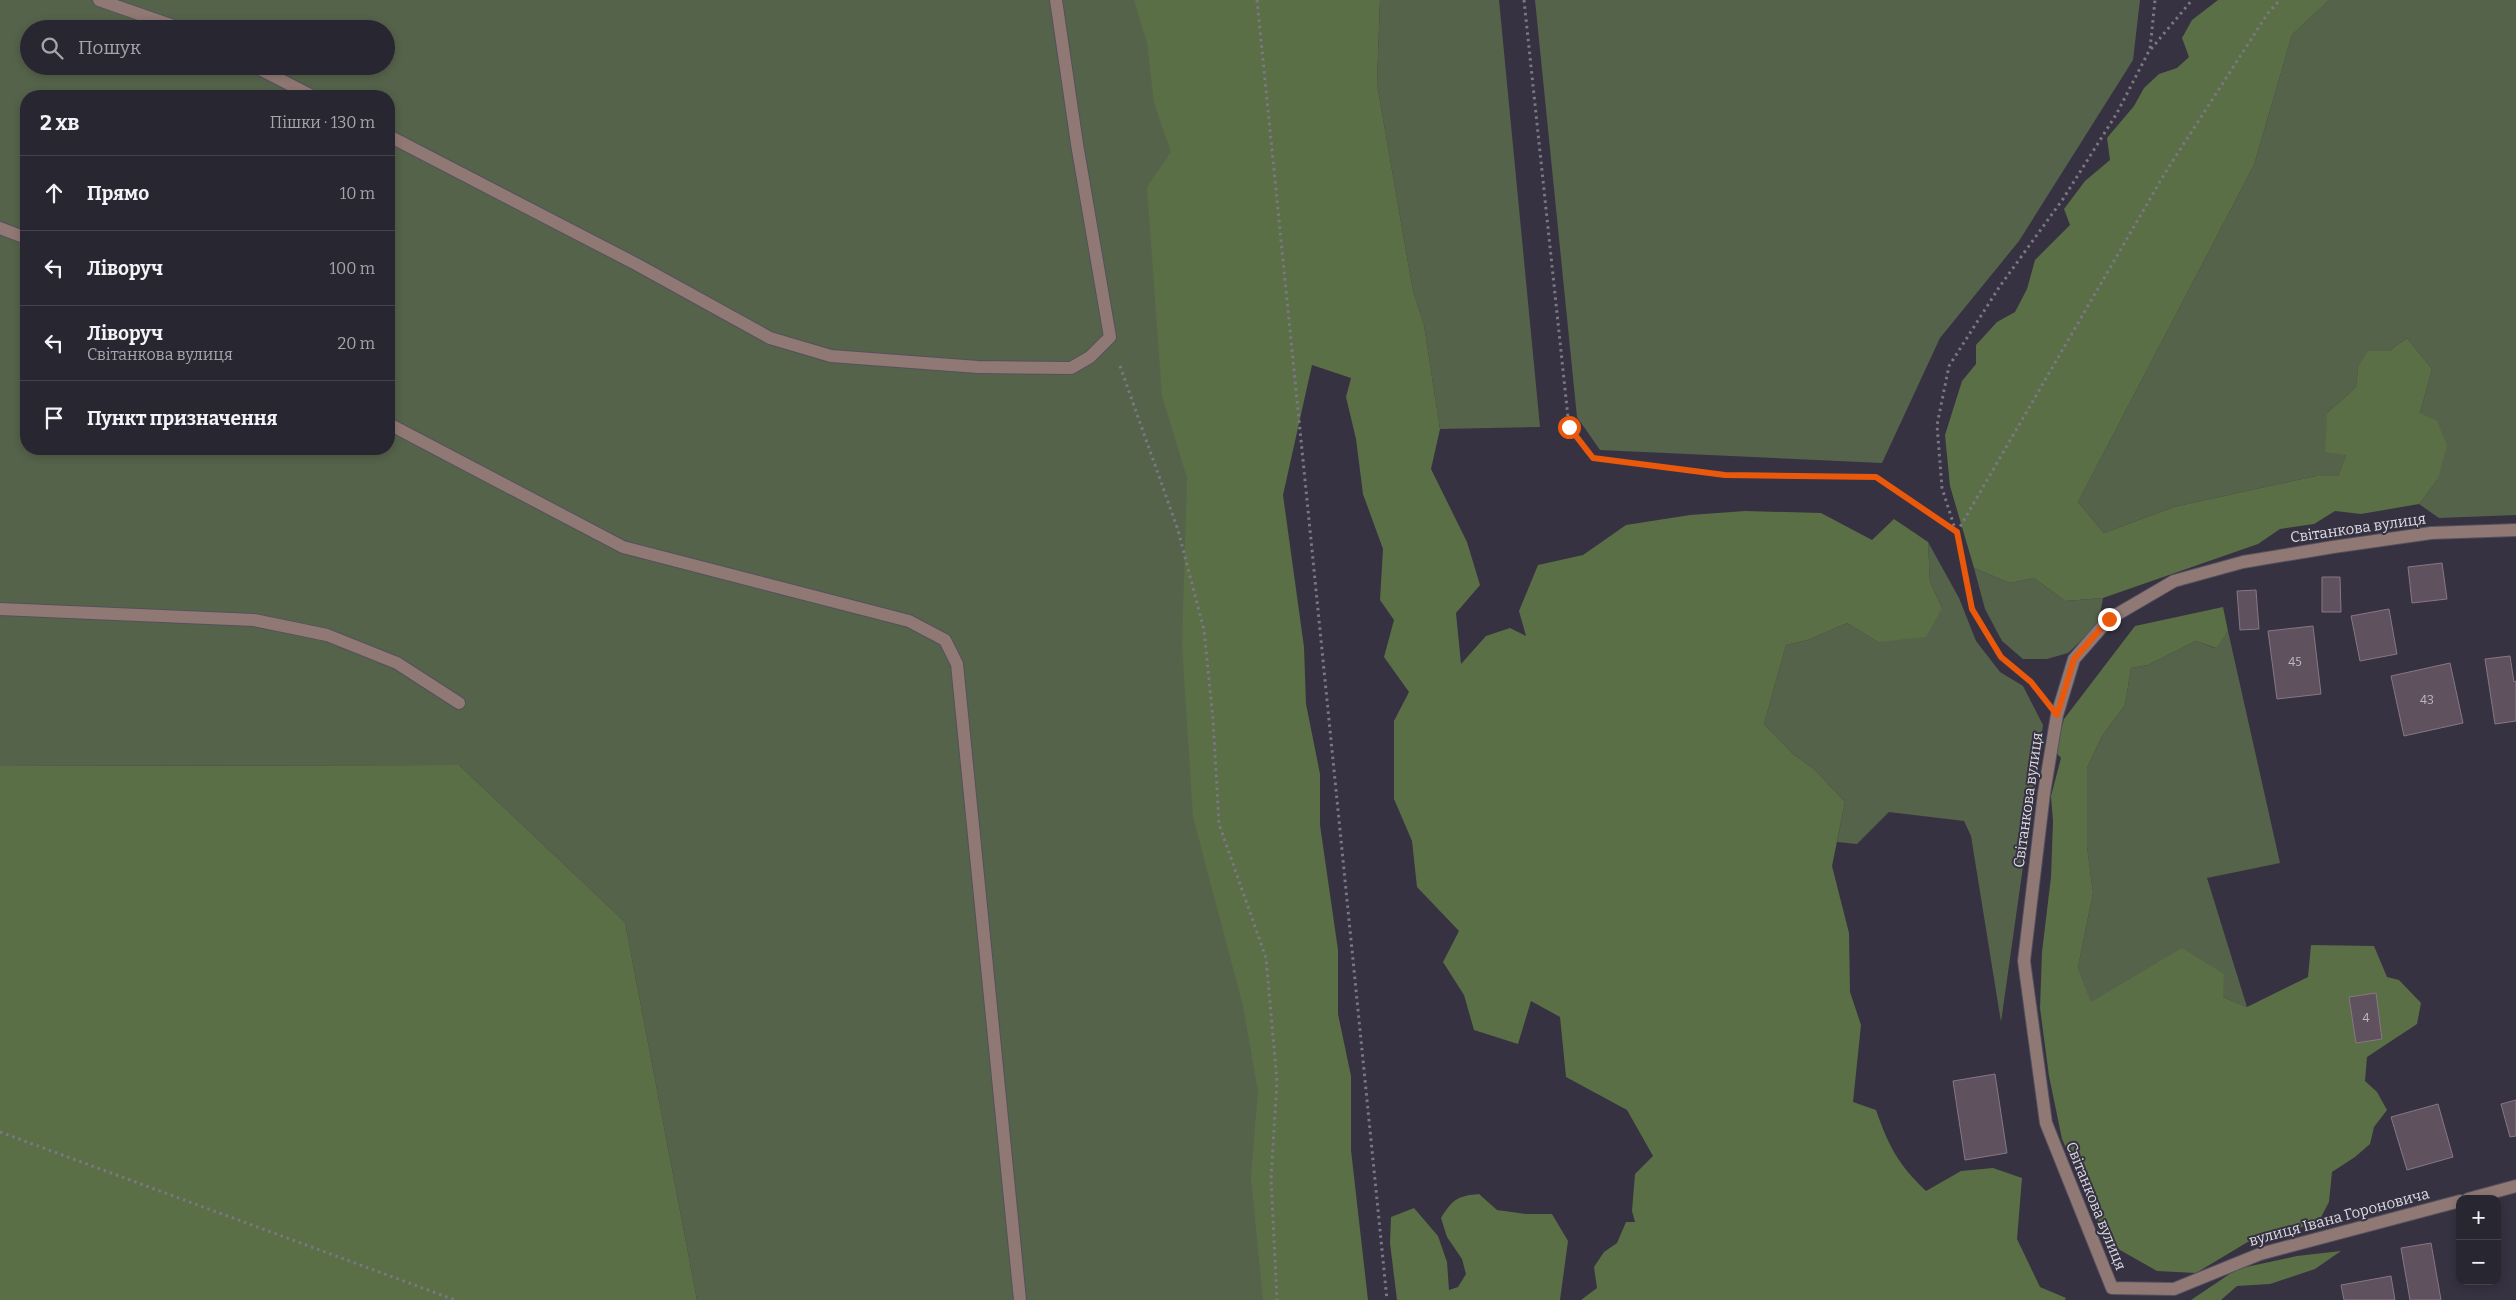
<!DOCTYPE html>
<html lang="uk">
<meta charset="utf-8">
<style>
body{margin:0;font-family:Bitter,serif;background:#34323d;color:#f1f3f6}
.controls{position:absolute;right:15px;bottom:15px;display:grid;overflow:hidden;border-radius:10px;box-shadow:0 2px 8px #0003}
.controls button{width:45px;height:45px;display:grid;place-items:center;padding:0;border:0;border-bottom:1px solid #44434d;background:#282631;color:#f1f3f6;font:25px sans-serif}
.stop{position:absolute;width:15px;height:15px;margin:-11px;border:4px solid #ea580c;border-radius:50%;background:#fff}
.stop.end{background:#ea580c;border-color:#fff;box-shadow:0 1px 5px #0008}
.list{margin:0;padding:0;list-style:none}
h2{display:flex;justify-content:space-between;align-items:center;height:65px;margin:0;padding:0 20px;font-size:21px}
h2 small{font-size:16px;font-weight:400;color:#a5a5ab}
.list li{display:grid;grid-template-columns:32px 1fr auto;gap:15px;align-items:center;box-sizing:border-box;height:75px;padding:0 20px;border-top:1px solid #44434d}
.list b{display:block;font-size:19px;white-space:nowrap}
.list p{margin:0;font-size:16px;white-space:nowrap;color:#a5a5ab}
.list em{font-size:16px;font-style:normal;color:#a5a5ab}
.icon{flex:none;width:28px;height:28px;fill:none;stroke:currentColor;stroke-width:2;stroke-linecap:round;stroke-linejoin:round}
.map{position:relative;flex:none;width:2516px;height:1300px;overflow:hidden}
.search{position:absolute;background:#282631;box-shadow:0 2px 8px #0003;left:20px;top:20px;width:375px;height:55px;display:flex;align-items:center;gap:12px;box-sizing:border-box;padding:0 18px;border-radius:28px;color:#a5a5ab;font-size:19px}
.panel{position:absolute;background:#282631;box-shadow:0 2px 8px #0003;left:20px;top:90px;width:375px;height:365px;border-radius:20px}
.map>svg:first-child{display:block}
.green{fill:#56634b;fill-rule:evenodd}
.forest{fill:#5a6f46}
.building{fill:#60515e;stroke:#867784}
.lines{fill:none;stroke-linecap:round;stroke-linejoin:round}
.minor-casing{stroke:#54505e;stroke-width:14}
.path{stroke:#7b7784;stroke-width:3;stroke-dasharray:2.5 4;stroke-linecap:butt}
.minor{stroke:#907974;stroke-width:12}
.route{stroke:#ea580c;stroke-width:6}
.labels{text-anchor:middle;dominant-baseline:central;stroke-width:4;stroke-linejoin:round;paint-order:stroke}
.number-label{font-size:12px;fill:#bdb8c2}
.street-label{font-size:15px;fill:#dcdae3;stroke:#363241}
</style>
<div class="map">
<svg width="2516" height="1300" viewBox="0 0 2516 1300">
<rect width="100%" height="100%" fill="#363241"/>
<path class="green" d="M0 0H1216L1353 1300H697L625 922 459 765 0 766ZM29 29H386V66H29ZM26 96H389V449H26Z
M1380 0H1499L1540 427 1440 429 1424 325 1413 291 1377 84Z
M1535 0H2140L2133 60 2019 241 1940 338 1882 463 1600 450 1577 417Z
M2329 0H2516V515L2439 518 2419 504 2438 479 2420 413 2432 369 2407 338 2389 351 2358 367 2356 387 2327 413 2346 455 2338 476H2316L2174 507 2104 533 2078 502 2254 165 2292 35Z
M1928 542 1959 598 1976 641 2000 672 2023 686 2043 725 2001 1022 1971 836 1964 821 1889 812 1857 844 1837 842 1845 802 1815 770 1793 754 1764 724 1786 645 1808 640 1847 623 1878 642 1942 608 1930 582Z
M1974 568 2010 583 2034 578 2065 601 2103 598 2098 625 2068 653 2047 659H2023L2002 641 1985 609Z
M2228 631 2280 863 2207 878 2247 1007 2223 997 2091 1003 2078 967 2093 893 2087 846V768L2102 736 2125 705 2131 668 2148 665 2196 641 2215 648Z"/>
<path class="forest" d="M1134 0H1380L1377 84 1413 291 1424 325 1440 429 1431 469 1467 542 1480 585 1456 613 1461 664 1486 636 1510 628 1526 636 1519 611 1538 565 1583 555 1626 525 1690 515 1745 511 1821 513 1872 540 1894 519 1928 542 1930 582 1942 608 1926 637 1878 642 1847 623 1808 640 1786 645 1764 724 1793 754 1815 770 1845 802 1832 866 1849 933 1850 992 1861 1025 1853 1102 1876 1110C1889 1147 1898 1164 1926 1191L1961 1171 1993 1168 2022 1178 2017 1239 2040 1287 2066 1298 2065 1300H1581L1597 1288 1594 1267 1604 1252 1617 1243 1626 1222H1635L1632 1211 1635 1174 1653 1156 1627 1110 1566 1077 1560 1017 1531 1001 1518 1044 1474 1030 1464 995 1443 962 1459 931 1417 887 1412 841 1394 799V721L1409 692 1384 657 1394 620 1380 600 1383 549 1363 494 1356 439 1346 397 1351 378 1312 365 1283 495 1304 647 1306 704 1320 774V825L1338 950V1014L1351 1076V1150L1368 1300H1263L1251 1177 1258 1091 1243 1006 1193 817 1182 645 1187 478 1162 396 1147 187 1171 152 1154 103 1147 43Z
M2218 0H2329L2292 35 2254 165 2078 502 2104 533 2174 507 2316 476H2338L2346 455 2325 452 2327 413 2356 387 2358 367 2368 351H2389L2407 338 2432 369 2420 413 2437 421 2447 445 2438 479 2419 504 2361 514 2335 511 2314 524 2280 529 2258 544 2103 598 2065 601 2034 578 2010 583 1974 568 1950 486 1945 435 1962 381 1976 364V345L1997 322 2015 312 2027 289 2035 260 2070 225 2064 209 2085 181 2110 160 2107 138 2134 106 2144 88 2159 74 2177 68 2189 57 2182 38 2192 20Z
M2223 607 2228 631 2216 648 2196 641 2148 665 2131 668 2125 705 2102 736 2087 768V846L2093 893 2078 967 2091 1002 2182 948 2224 974 2223 997 2247 1007 2308 977 2311 945 2374 946 2387 977 2399 980 2421 1003 2417 1024 2367 1057 2365 1081 2377 1092 2387 1110 2374 1127 2370 1144 2355 1157 2332 1172 2329 1202 2318 1223 2251 1240 2196 1273 2157 1271 2120 1250 2104 1236 2062 1139 2049 1076 2040 1008 2042 952 2051 877 2053 821 2051 796 2061 758 2055 751 2064 719 2135 626Z
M459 765 625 922 697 1300H0V766Z
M1479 1194 1497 1210 1526 1214H1552L1568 1241 1560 1300H1397L1390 1243 1391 1217 1414 1208 1438 1236 1447 1262 1449 1290 1458 1287 1466 1274 1462 1259 1447 1237 1441 1218C1453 1199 1457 1196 1479 1194Z
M2341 1251 2315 1269 2270 1284 2237 1286 2221 1300H2191L2237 1269 2297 1256Z"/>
<path class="building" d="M2442 563 2447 599 2412 603 2408 567Z
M2322 577H2340L2341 612H2322Z
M2256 590 2259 629 2240 630 2237 591Z
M2389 609 2397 654 2360 661 2351 616Z
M2313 626 2321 694 2277 699 2268 631Z
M2510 656 2514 682 2516 681V721L2495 724 2485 659Z
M2450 663 2463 723 2404 736 2391 676Z
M2376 993 2382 1039 2356 1043 2349 997Z
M1995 1074 2007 1153 1965 1160 1953 1081Z
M2516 1100V1136L2510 1137 2501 1104Z
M2438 1104 2453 1157 2407 1170 2391 1117Z
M2431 1243 2441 1300H2410L2401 1248Z
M2391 1276 2395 1300H2344L2341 1285Z"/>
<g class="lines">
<g class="minor-casing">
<path id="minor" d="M99 0 182 29
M254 66 312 96
M389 136 636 264 770 338 831 356 978 367 1071 368 1090 357 1110 337 1077 144 1056 0
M0 228 26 238
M389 424 623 547 909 621 945 640 957 664 1020 1300
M0 609 254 620 327 635 397 663 459 703
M2468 1199 2516 1186
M2460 1201 2260 1254 2174 1289 2112 1288 2046 1123 2024 961 2044 793 2057 715 2074 659 2109 619 2174 581 2243 562 2333 547 2431 533 2516 530"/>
</g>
<path class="path" d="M1257 0 1387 1300
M1524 0 1569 427 1593 458 1725 475 1876 477 1957 532 1972 609 2001 657 2037 689
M2151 49 2192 0
M1120 366 1178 530 1204 630 1213 719 1219 824 1266 958 1277 1081 1271 1178 1277 1300
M1956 532 1942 488 1937 425 1949 366 2000 286 2063 199 2117 113 2150 49 2155 0
M1957 532 2165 173 2268 13 2280 0
M0 1132 455 1300"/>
<use href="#minor" class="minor"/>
</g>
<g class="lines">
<path class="route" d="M1569 427 1593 458 1725 475 1876 477 1957 532 1972 609 2001 657 2031 682 2057 715 2074 659 2109 619"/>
</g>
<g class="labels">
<g class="number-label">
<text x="2295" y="662">45</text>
<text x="2427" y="700">43</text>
<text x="2366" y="1018">4</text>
</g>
<g class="street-label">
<text transform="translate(2358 528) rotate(-8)">Світанкова вулиця</text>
<text transform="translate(2028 800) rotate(-82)">Світанкова вулиця</text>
<text transform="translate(2096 1206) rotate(68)">Світанкова вулиця</text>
<text transform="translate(2339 1217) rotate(-15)">вулиця Івана Гороновича</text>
</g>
</g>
</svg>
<div class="controls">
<button>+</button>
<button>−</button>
</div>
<div class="stop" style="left:1569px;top:427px"></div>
<div class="stop end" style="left:2109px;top:619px"></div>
<div class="search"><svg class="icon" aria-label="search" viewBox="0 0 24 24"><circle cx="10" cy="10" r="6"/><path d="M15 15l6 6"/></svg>Пошук</div>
<section class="panel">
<h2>2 хв<small>Пішки · 130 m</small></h2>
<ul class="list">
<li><svg class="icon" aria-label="ahead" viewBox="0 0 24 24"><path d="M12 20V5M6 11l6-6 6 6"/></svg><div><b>Прямо</b></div><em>10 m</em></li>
<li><svg class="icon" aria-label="left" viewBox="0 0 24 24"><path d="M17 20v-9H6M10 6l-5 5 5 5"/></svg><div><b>Ліворуч</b></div><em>100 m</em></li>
<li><svg class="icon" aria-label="left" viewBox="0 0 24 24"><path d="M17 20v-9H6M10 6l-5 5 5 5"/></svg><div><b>Ліворуч</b><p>Світанкова вулиця</p></div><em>20 m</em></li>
<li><svg class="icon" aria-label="arrive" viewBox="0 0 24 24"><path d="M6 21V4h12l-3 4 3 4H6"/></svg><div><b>Пункт призначення</b></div></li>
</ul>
</section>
</div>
